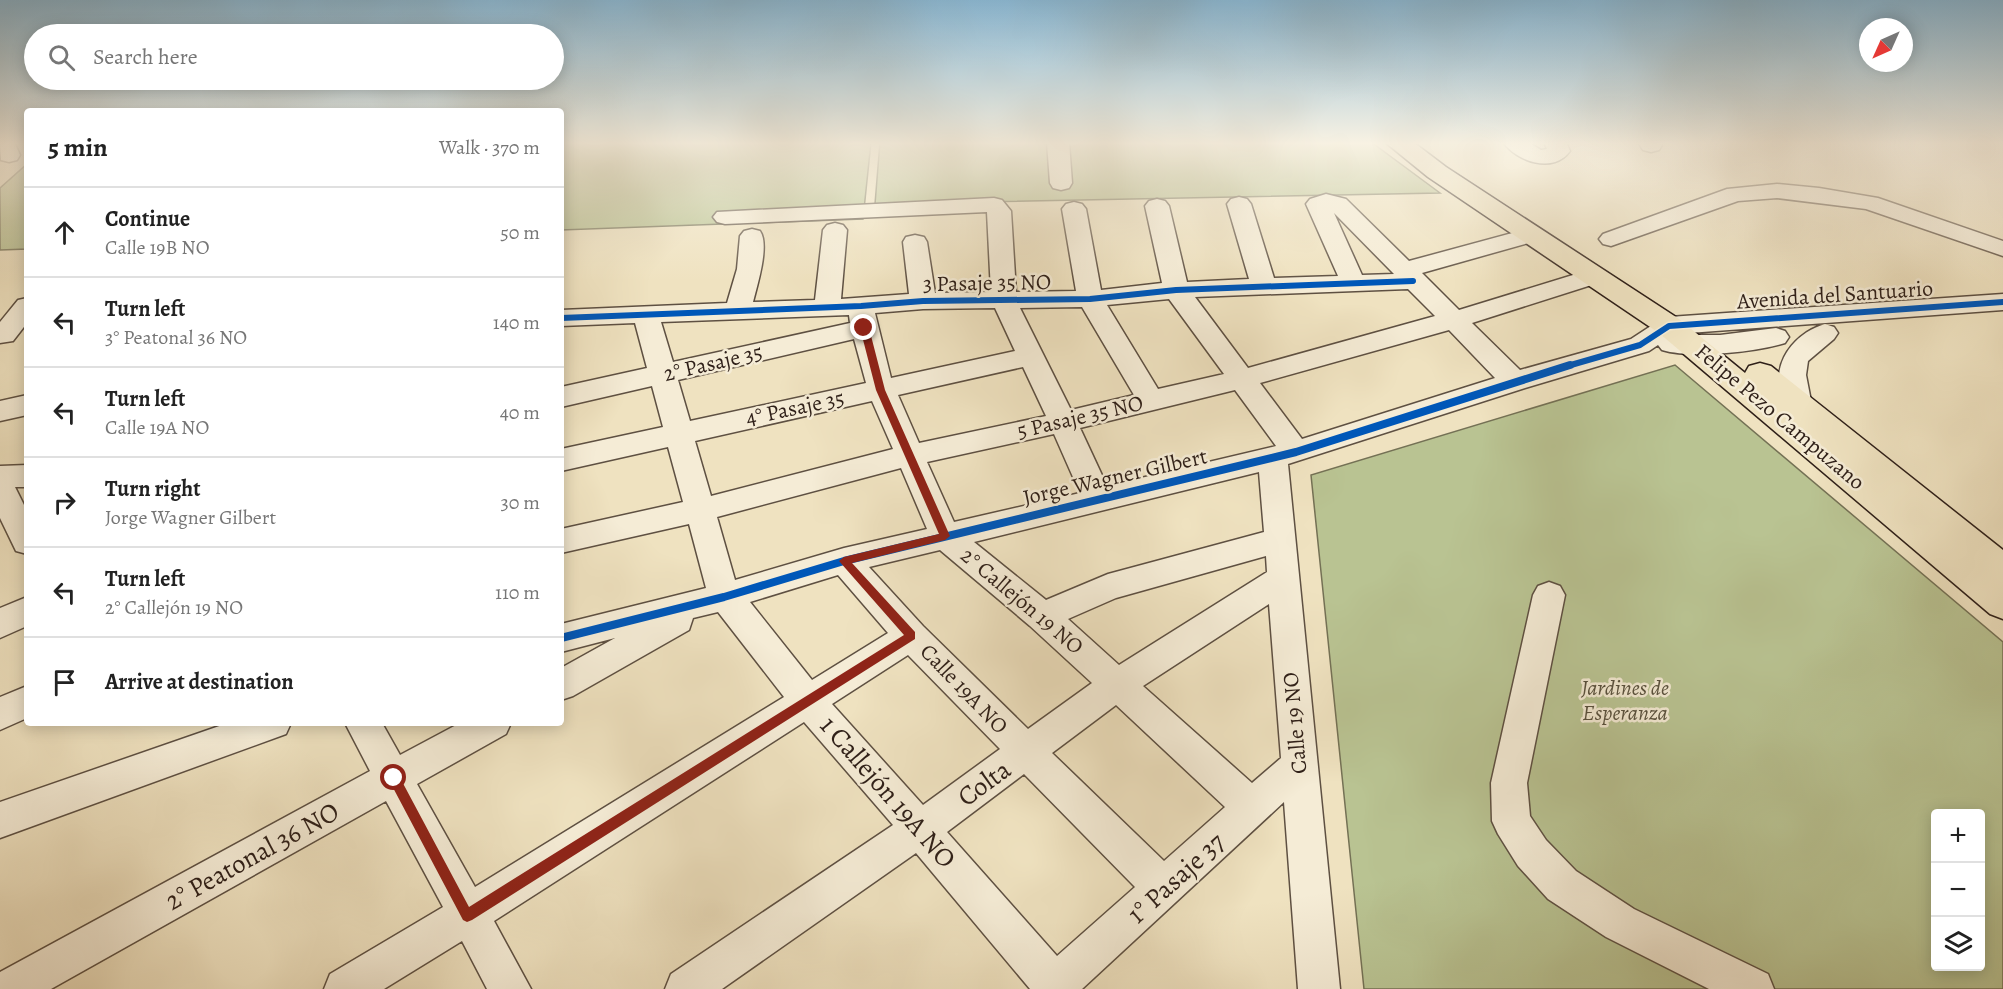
<!DOCTYPE html>
<meta charset="utf-8">
<style>
body{margin:0;font-family:Alegreya,serif;background:#f2f2f2;color:#222}
.controls{position:absolute;right:18px;bottom:18px;display:grid;overflow:hidden;border-radius:6px;box-shadow:0 3px 15px #0003}
.controls button{width:54px;height:54px;display:grid;place-items:center;padding:0;border:0;border-bottom:2px solid #e0e0e0;background:#fff;color:#222;font:30px sans-serif}
.compass{position:absolute;left:1859px;top:18px;width:54px;height:54px;border-radius:50%;background:#fff;box-shadow:0 3px 15px #0003;rotate:225deg}
.stop{position:absolute;width:18px;height:18px;margin:-14px;border:4px solid #8f2418;border-radius:50%;background:#fff}
.stop.end{background:#8f2418;border-color:#fff;box-shadow:0 2px 6px #0008}
.list{margin:0;padding:0;list-style:none}
h2{display:flex;justify-content:space-between;align-items:center;height:78px;margin:0;padding:0 24px;font-size:26px}
h2 small{font-size:20px;font-weight:400;color:#767676}
.list li{display:grid;grid-template-columns:39px 1fr auto;gap:18px;align-items:center;box-sizing:border-box;height:90px;padding:0 24px;border-top:2px solid #e0e0e0}
.list b{display:block;font-size:22px;white-space:nowrap}
.list p{margin:0;font-size:20px;white-space:nowrap;color:#767676}
.list em{font-size:20px;font-style:normal;color:#767676}
.icon{flex:none;width:33px;height:33px;fill:none;stroke:currentColor;stroke-width:2;stroke-linecap:round;stroke-linejoin:round}
.map{position:relative;flex:none;width:2003px;height:989px;overflow:hidden}
.search{position:absolute;background:#fff;box-shadow:0 3px 15px #0003;left:24px;top:24px;width:540px;height:66px;display:flex;align-items:center;gap:15px;box-sizing:border-box;padding:0 21px;border-radius:33px;color:#767676;font-size:22px}
.panel{position:absolute;background:#fff;box-shadow:0 3px 15px #0003;left:24px;top:108px;width:540px;height:618px;border-radius:6px}
.map>svg:first-child{display:block}
.green{fill:#b9c392;stroke:#747155;stroke-width:1.5;fill-rule:evenodd}
.lines{fill:none;stroke-linecap:round;stroke-linejoin:round}
.minor-casing{stroke:#5e5042;stroke-width:3}
.major-casing{stroke:#2e1f18;stroke-width:3}
.minor{fill:#f5ecd6;fill-rule:evenodd}
.major{fill:#efe2c0;fill-rule:evenodd}
.cycleway-far1-casing{stroke:#f5ecd6;stroke-width:9}
.cycleway-casing{stroke:#f5ecd6;stroke-width:11}
.cycleway-far1{stroke:#0057b8;stroke-width:6}
.cycleway{stroke:#0057b8;stroke-width:8}
.route{fill:#8f2418}
.labels{text-anchor:middle;dominant-baseline:central;stroke-width:5;stroke-linejoin:round;paint-order:stroke}
.street-label{font-size:22px;fill:#2e1f18;stroke:#f5ecd6}
.park-label{font-size:22px;font-style:italic;fill:#58503d;stroke:#f5ecd6}
.near-street-label{font-size:27px;fill:#2e1f18;stroke:#f5ecd6}
</style>
<div class="map">
<svg width="2003" height="989" viewBox="0 0 2003 989">
<rect width="100%" height="100%" fill="#efe2c0"/>
<filter id="stains"><feTurbulence type="fractalNoise" baseFrequency=".00333" numOctaves="4"/><feColorMatrix values="0 0 0 0 .2 0 0 0 0 .09 0 0 0 0 .02 0 0 0 .5 -.17"/></filter>
<radialGradient id="worn" r=".72"><stop offset=".6" stop-color="#630" stop-opacity="0"/><stop offset="1" stop-color="#630" stop-opacity=".3"/></radialGradient>
<path class="green" d="M561 142H871L863 219 561 230Z
M880 142H1371L1440 193 875 204Z
M27 164V249L0 250V188Z
M1675 365 2003 642V989H1364L1311 475ZM1936 814H1980V966H1936Z"/>
<g class="lines">
<g class="minor-casing">
<path id="minor" d="M0 142H14L20 155 17 160 9 162 1 160Z
M1047 142H1069L1072 183 1069 188 1061 190 1053 188 1050 183Z
M1503 142H1528L1541 150 1547 149 1544 142H1566L1570 151C1554 174 1517 162 1503 142Z
M1638 142H1660L1662 145 1659 150 1651 152 1643 150Z
M1777 184 1819 188 1878 198 2003 241V256L1866 209 1777 198 1738 201 1611 246 1603 244 1599 239 1603 234 1727 189Z
M1326 194 1346 199 1409 261 1531 228 1539 230 1543 235 1539 240 1422 273 1459 310 1586 271 1595 268 1604 271 1607 276 1604 281 1472 323 1520 370 1631 339 1660 320 1669 317 2003 294V310L1675 334 1673 335H1720L1776 328 1785 331 1789 337 1785 343C1755 352 1692 359 1662 350L1658 345 1649 351 1525 388 1288 464 1340 989H1298L1284 802 1082 989H1030L916 853 722 989H665L671 974 893 825 804 722 494 921 531 989H487L462 941 384 989H324L330 974 443 907 386 801 51 989H0V972L370 771 345 723H382L400 755 460 723H511L506 734 417 784 475 887 784 697 718 612 693 618 689 630 573 696 561 700V668L615 638 561 652V624L706 588 689 524 561 553V529L683 502 668 447 561 471V449L663 427 652 386 561 407V387L647 368 635 323 561 326V310L727 303 737 269 740 236 744 231 752 229 760 231C770 245 757 286 753 302L815 300 823 230 827 225 835 223 843 225 847 230 841 299 909 294 903 242 906 237 915 235 924 237 927 242 935 293 991 292 987 212 725 224 717 222 713 217 717 212 994 198 1002 200 1011 211 1016 292 1076 291 1062 209 1066 204 1074 202 1082 204 1086 209 1101 290 1162 283 1145 206 1149 201 1157 199 1165 201 1169 206 1187 282 1249 279 1227 204 1231 199 1239 197 1247 199 1251 204 1274 278 1338 276 1306 204 1310 199ZM1334 213 1394 274 1362 275ZM1408 289 1435 316 1248 368 1195 297ZM1169 299 1224 374 1158 389 1107 305ZM1082 307 1134 395 1071 410 1020 308ZM995 308 1015 351 891 378 875 313 923 309ZM849 315 850 323 673 362 661 322ZM1449 330 1495 378 1302 439 1260 383ZM854 339 866 383 690 421 678 380ZM1023 367 1046 416 919 443 898 395ZM1235 390 1276 446 1107 486 1080 428ZM872 401 893 449 711 496 695 441ZM1054 434 1080 493 954 522 927 462ZM901 468 927 529 844 548 735 580 717 517ZM1259 472 1264 532 1108 574 1046 600 974 542ZM940 550 1030 626 1092 683 1028 729 923 626 869 567ZM1266 556 1267 572 1119 665 1068 619 1116 598ZM838 575 888 633 812 680 750 602ZM1269 604 1281 758 1252 783 1143 686ZM908 655 1000 749 923 805 832 704ZM1116 705 1225 807 1164 861 1052 753ZM1024 774 1135 887 1057 956 947 832Z
M27 298V323L13 341 0 343V322L18 300Z
M1825 324 1834 327 1838 333 1834 339 1808 361 1806 375 1811 401 1807 408 1797 411 1787 408C1766 373 1788 335 1825 324Z
M27 395V415L0 421V401Z
M27 465V487H15L27 511V554L16 551 0 518V466Z
M1549 582 1560 586 1565 595 1527 783 1530 816 1546 840 1576 871 1634 909 1768 974 1774 989H1709L1606 937 1548 899 1518 866 1498 834 1492 821 1491 783 1533 595 1538 586Z
M27 597V626L0 638V608Z
M27 686V718L0 730V697Z
M228 723H291L286 734 0 838V802Z"/>
</g>
<g class="major-casing">
<path id="major" d="M1385 142H1413L1446 167 1679 319 1745 373 1749 366 1760 363 1771 366 2003 550V619L1990 614 1659 333 1428 177Z"/>
</g>
<use href="#minor" class="minor"/>
<use href="#major" class="major"/>
<g class="cycleway-far1-casing">
<path id="cycleway-far1" d="M561 318 861 306 923 301 1090 299 1176 290 1413 281
M1564 367 1640 345 1669 326 2003 302"/>
</g>
<g class="cycleway-casing">
<path id="cycleway" d="M561 638 724 597 844 561 1296 452 1570 365"/>
</g>
<use href="#cycleway-far1" class="cycleway-far1"/>
<use href="#cycleway" class="cycleway"/>
</g>
<linearGradient id="sky" x2="0" y2="1"><stop stop-color="#89b8d5"/><stop offset="0.51" stop-color="#f8f2e3"/><stop offset="1" stop-color="#f8f2e3" stop-opacity="0"/></linearGradient>
<rect width="2003" height="281" fill="url(#sky)"/>
<path class="route" d="M864 326 869 328 885 390 950 536 945 540 852 563 915 632V639L472 920 467 922 463 920 390 782V774H398L469 907 904 635 839 561 844 557 939 534 876 390 860 328Z"/>
<g class="labels">
<g class="street-label">
<text transform="translate(987 283) rotate(-1)">3 Pasaje 35 NO</text>
<text transform="translate(1835 295) rotate(-4)">Avenida del Santuario</text>
<text transform="translate(713 363) rotate(-13)">2° Pasaje 35</text>
<text transform="translate(795 408) rotate(-12)">4° Pasaje 35</text>
<text transform="translate(1080 417) rotate(-13)">5 Pasaje 35 NO</text>
<text transform="translate(1780 417) rotate(40)">Felipe Pezo Campuzano</text>
<text transform="translate(1115 477) rotate(-13)">Jorge Wagner Gilbert</text>
<text transform="translate(1022 601) rotate(40)">2° Callejón 19 NO</text>
<text transform="translate(964 689) rotate(46)">Calle 19A NO</text>
<text transform="translate(1295 723) rotate(-95)">Calle 19 NO</text>
</g>
<g class="park-label">
<text x="1625" y="688">Jardines de<tspan x="1625" dy="25">Esperanza</tspan></text>
</g>
<g class="near-street-label">
<text transform="translate(984 783) rotate(-36)">Colta</text>
<text transform="translate(888 792) rotate(49)">1 Callejón 19A NO</text>
<text transform="translate(252 856) rotate(-29)">2° Peatonal 36 NO</text>
<text transform="translate(1176 878) rotate(-42)">1° Pasaje 37</text>
</g>
</g>
<rect width="100%" height="100%" filter="url(#stains)"/>
<rect width="100%" height="100%" fill="url(#worn)"/>
</svg>
<div class="controls">
<button>+</button>
<button>−</button>
<button><svg class="icon" aria-label="layers" viewBox="0 0 24 24"><path d="M12 4l9 5-9 5-9-5zM3 14l9 5 9-5"/></svg></button>
</div>
<svg class="compass" viewBox="-18 -18 36 36"><path d="M0-13l5 13h-10z" fill="#e53935"/><path d="M0 13l5-13h-10z" fill="#767676"/></svg>
<div class="stop" style="left:394px;top:778px"></div>
<div class="stop end" style="left:864px;top:328px"></div>
<div class="search"><svg class="icon" aria-label="search" viewBox="0 0 24 24"><circle cx="10" cy="10" r="6"/><path d="M15 15l6 6"/></svg>Search here</div>
<section class="panel">
<h2>5 min<small>Walk · 370 m</small></h2>
<ul class="list">
<li><svg class="icon" aria-label="ahead" viewBox="0 0 24 24"><path d="M12 20V5M6 11l6-6 6 6"/></svg><div><b>Continue</b><p>Calle 19B NO</p></div><em>50 m</em></li>
<li><svg class="icon" aria-label="left" viewBox="0 0 24 24"><path d="M17 20v-9H6M10 6l-5 5 5 5"/></svg><div><b>Turn left</b><p>3° Peatonal 36 NO</p></div><em>140 m</em></li>
<li><svg class="icon" aria-label="left" viewBox="0 0 24 24"><path d="M17 20v-9H6M10 6l-5 5 5 5"/></svg><div><b>Turn left</b><p>Calle 19A NO</p></div><em>40 m</em></li>
<li><svg class="icon" aria-label="right" viewBox="0 0 24 24"><path d="M7 20v-9h11M14 6l5 5-5 5"/></svg><div><b>Turn right</b><p>Jorge Wagner Gilbert</p></div><em>30 m</em></li>
<li><svg class="icon" aria-label="left" viewBox="0 0 24 24"><path d="M17 20v-9H6M10 6l-5 5 5 5"/></svg><div><b>Turn left</b><p>2° Callejón 19 NO</p></div><em>110 m</em></li>
<li><svg class="icon" aria-label="arrive" viewBox="0 0 24 24"><path d="M6 21V4h12l-3 4 3 4H6"/></svg><div><b>Arrive at destination</b></div></li>
</ul>
</section>
</div>
